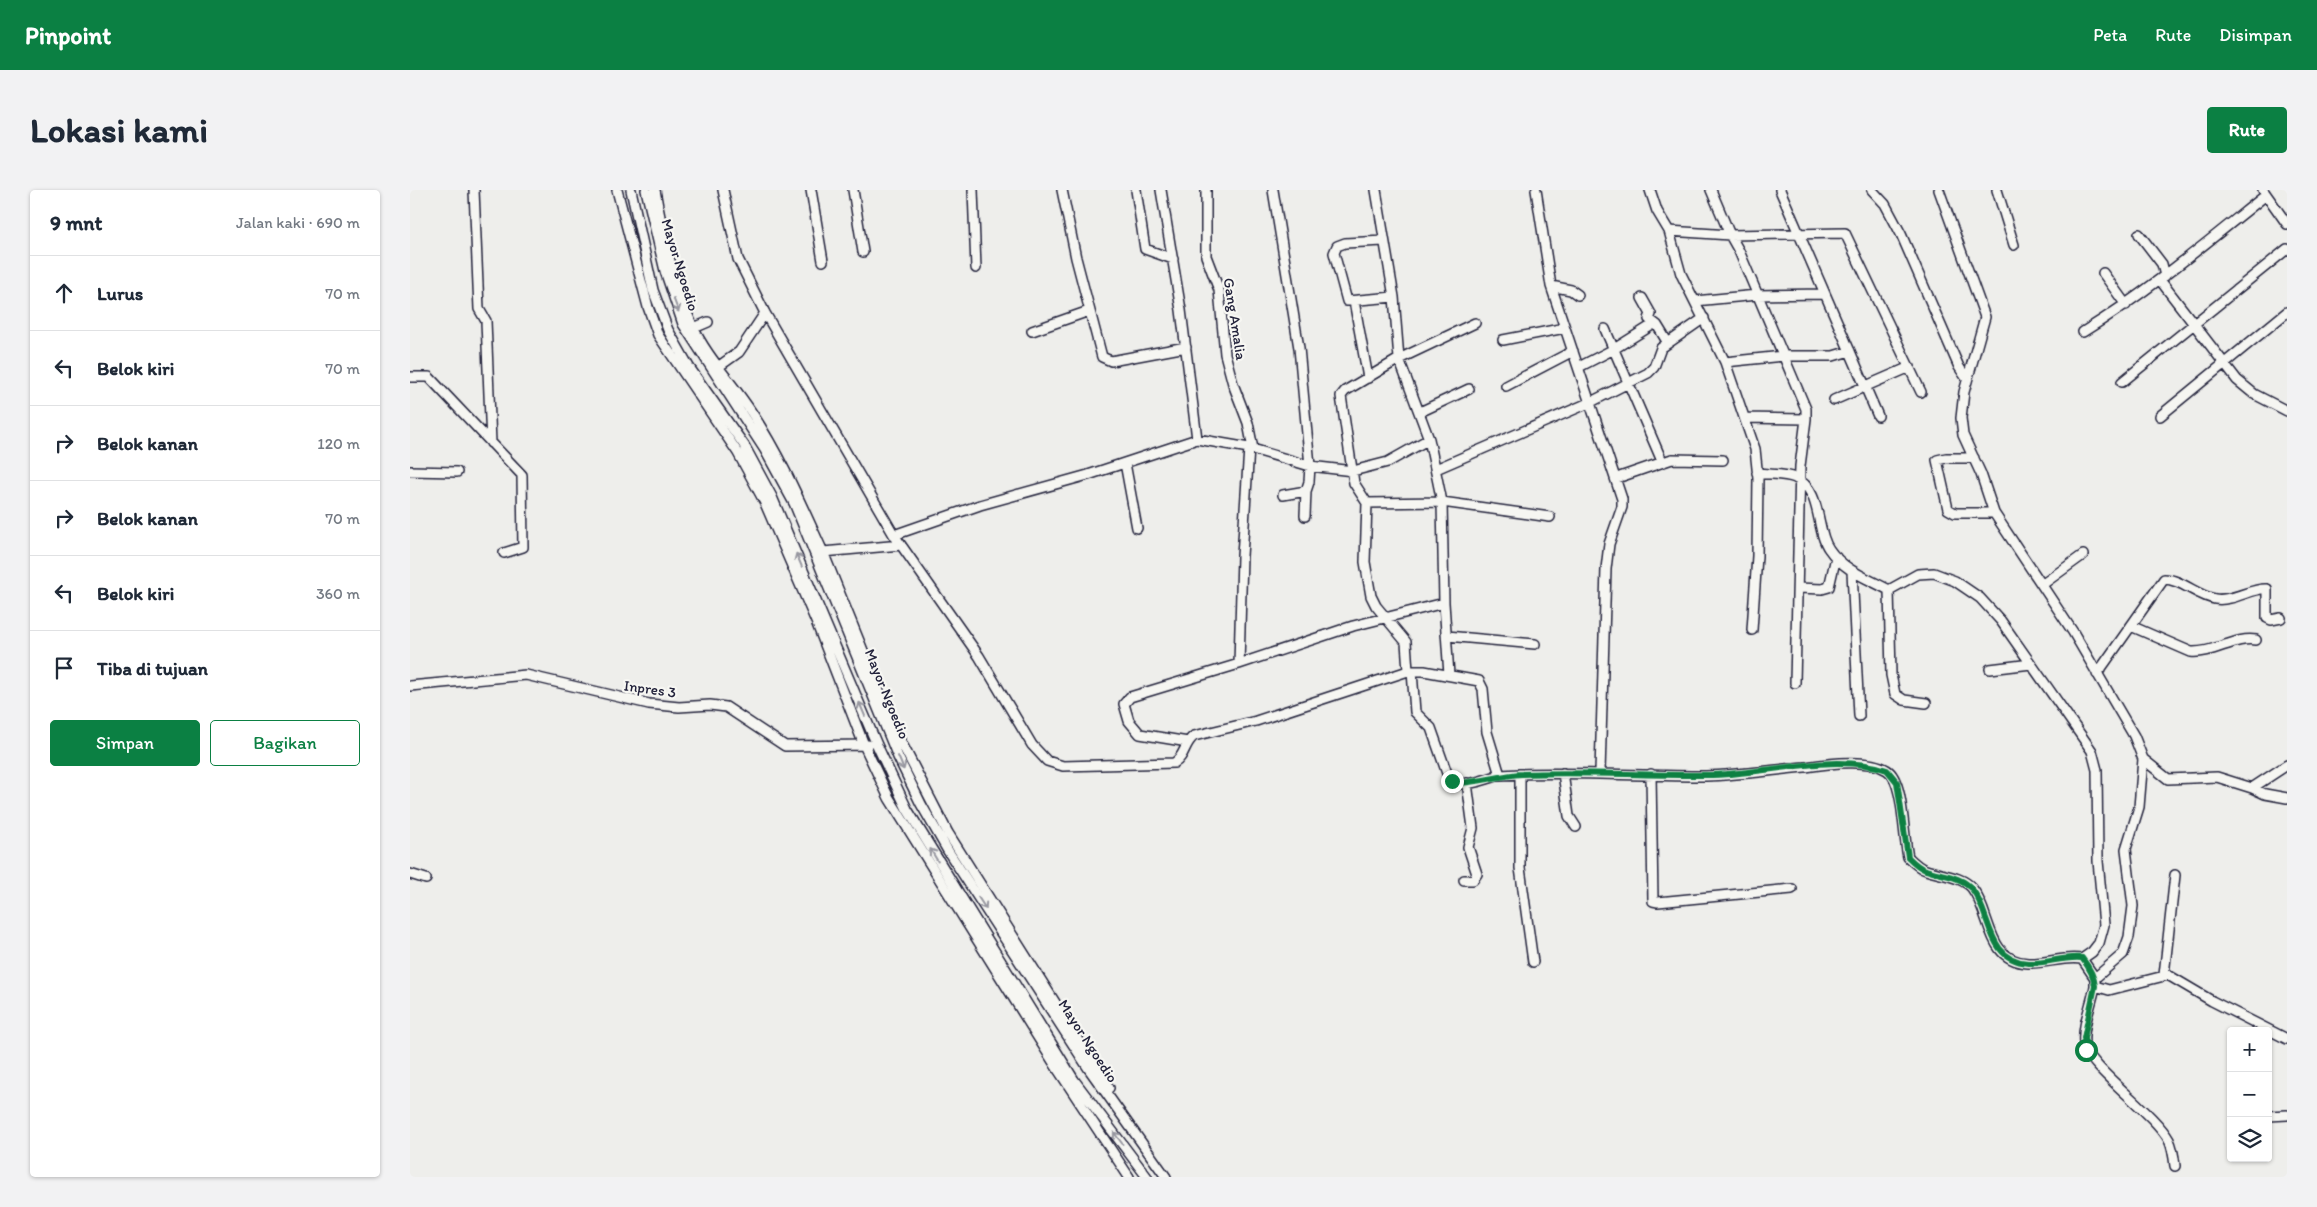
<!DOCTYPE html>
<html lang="id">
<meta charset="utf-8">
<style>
body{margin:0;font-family:Itim,sans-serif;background:#f2f2f3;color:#1f2937}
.controls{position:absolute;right:15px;bottom:15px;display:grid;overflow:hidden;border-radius:5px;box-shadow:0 1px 4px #0004}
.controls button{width:45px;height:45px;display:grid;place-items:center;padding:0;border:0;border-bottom:1px solid #e0e1e3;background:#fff;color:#1f2937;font:25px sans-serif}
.stop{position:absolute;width:15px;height:15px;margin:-11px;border:4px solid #0b8043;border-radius:50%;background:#fff}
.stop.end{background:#0b8043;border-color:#fff;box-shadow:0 1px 5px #0008}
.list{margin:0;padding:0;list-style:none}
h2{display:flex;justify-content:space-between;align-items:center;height:65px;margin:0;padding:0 20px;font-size:21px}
h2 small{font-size:16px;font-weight:400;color:#747a83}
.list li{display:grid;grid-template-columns:32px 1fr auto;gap:15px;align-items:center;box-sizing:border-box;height:75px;padding:0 20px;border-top:1px solid #e0e1e3}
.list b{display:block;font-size:19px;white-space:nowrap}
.list em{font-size:16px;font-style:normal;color:#747a83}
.actions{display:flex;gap:10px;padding:15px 20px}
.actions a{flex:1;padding:11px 0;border:1px solid #0b8043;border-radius:5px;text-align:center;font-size:18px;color:#0b8043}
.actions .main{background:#0b8043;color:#fff}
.icon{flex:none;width:28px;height:28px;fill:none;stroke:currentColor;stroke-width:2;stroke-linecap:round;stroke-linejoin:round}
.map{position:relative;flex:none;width:1877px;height:987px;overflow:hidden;border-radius:5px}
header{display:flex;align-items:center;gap:30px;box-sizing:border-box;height:70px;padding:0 25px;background:#0b8043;color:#fff}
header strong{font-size:24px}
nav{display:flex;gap:28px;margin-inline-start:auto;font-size:18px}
.intro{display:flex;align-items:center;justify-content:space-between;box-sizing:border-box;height:120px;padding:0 30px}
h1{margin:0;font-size:35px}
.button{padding:12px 22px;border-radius:5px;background:#0b8043;color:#fff;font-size:18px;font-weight:700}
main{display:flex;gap:30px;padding:0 30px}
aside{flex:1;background:#fff;border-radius:5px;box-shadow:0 1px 4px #0004}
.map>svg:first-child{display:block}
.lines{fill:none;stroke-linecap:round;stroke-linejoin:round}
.minor-casing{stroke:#22223b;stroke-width:12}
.minor{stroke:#f6f6f2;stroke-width:9}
.oneway{stroke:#9797a0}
.route{stroke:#0b8043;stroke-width:6}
.labels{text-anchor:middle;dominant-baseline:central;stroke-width:4.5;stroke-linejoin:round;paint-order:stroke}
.street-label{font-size:15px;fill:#22223b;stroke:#f6f6f2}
</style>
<header>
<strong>Pinpoint</strong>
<nav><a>Peta</a><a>Rute</a><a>Disimpan</a></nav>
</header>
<div class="intro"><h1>Lokasi kami</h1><a class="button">Rute</a></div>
<main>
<aside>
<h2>9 mnt<small>Jalan kaki · 690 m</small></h2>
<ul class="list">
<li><svg class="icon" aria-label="ahead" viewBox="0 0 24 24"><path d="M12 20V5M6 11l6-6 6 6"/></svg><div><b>Lurus</b></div><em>70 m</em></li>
<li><svg class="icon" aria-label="left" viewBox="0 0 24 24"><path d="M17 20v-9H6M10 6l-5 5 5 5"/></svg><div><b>Belok kiri</b></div><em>70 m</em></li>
<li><svg class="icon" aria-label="right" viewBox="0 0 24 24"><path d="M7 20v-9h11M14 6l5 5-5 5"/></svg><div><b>Belok kanan</b></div><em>120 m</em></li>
<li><svg class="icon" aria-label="right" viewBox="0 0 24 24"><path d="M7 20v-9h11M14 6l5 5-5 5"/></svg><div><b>Belok kanan</b></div><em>70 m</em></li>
<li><svg class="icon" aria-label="left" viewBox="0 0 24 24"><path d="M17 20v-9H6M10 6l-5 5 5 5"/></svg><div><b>Belok kiri</b></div><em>360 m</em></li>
<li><svg class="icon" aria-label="arrive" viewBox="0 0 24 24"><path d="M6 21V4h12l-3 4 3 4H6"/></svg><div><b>Tiba di tujuan</b></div></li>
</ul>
<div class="actions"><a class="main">Simpan</a><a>Bagikan</a></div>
</aside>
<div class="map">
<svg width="1877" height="987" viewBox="0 0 1877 987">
<rect width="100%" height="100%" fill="#eeeeeb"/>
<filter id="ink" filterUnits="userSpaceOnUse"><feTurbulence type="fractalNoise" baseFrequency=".02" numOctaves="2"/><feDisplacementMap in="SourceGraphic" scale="10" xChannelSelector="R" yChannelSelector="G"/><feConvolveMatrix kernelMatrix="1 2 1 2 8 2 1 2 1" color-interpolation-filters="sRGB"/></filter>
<g filter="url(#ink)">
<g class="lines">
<g class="minor-casing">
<path id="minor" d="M64 0 69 119 76 131 81 253
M207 0 238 117 248 145 328 263 354 311 407 434 454 555 479 608 649 881 719 987
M221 0 243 100 258 140 279 177 334 255 362 307 467 555 497 619 664 890 737 987
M236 0 255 81 273 134 355 260 384 313 488 567 511 614 538 661 679 879 756 987
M245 0C253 46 263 92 282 135 297 168 323 193 342 223 371 267 391 314 413 362L491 355
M313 0 328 69 355 123 484 345 569 466 622 555 637 571 653 576 764 573C775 567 774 553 784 546L846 531 998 481H1014L1069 491 1073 499 1077 542 1090 585 1110 584
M401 0 413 71
M443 0 453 62
M563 0 566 78
M652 0 666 68 692 167 701 171 776 157
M726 0 735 59 763 69
M751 0 771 120 787 249
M796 0V66L809 100 815 164 823 194 838 233 843 259
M863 0 889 158 900 276 899 292 896 301 873 305
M966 0 984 107 989 169 1019 249 1032 312 1034 413
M1126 0 1141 96 1212 309V317L1199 354 1196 379 1190 582
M1240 0 1247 21 1259 41 1271 84 1315 172 1345 259 1348 288 1347 366 1342 440
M1301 0 1320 45 1329 61 1396 219V229L1336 228
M1370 0 1468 226
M1462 0 1475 14 1491 44 1549 177 1557 189
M1529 0 1575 127 1554 202 1551 228 1553 245 1571 284 1584 323 1663 442 1724 546 1733 569 1729 617 1716 659 1723 716 1719 747 1713 764 1685 788V796L1699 800 1758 785 1802 811 1877 849
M1587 0 1604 55
M1853 0 1877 34
M1259 41 1320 45 1435 43 1511 202
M1729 44 1752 74 1755 86
M974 51 935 53 927 56 924 63 937 111 984 107
M1693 83 1716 115
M1750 90 1827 190 1844 204 1877 221
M1141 96 1161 100 1168 105
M1232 108 1241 124 1239 129 1247 135 1258 153
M944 111 958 188
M1285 111 1347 105 1415 104
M284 138 298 132
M1195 139 1252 271
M622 141 679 121
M1673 142C1738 102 1796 53 1856 5
M1093 150 1155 138
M1315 172 1373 166H1423L1440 161
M308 177 329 162 355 123
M1169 177 1204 159 1244 134
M0 187H19L112 285 113 357 94 363
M1712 192 1877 59
M1096 196 1163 161
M1424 210 1500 177
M1010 222 1059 199
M1750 226 1877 122
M1564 268H1536L1527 270 1538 319 1545 323H1584
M715 273 727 338
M1026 279 1181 212 1238 183 1244 177 1251 158 1294 128
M0 281 47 282
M1347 283C1359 285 1375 283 1385 288 1413 300 1405 340 1419 359 1433 380 1457 388 1479 400L1508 384 1524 383 1545 391 1570 408 1591 431 1682 561 1687 580 1688 671 1694 735 1689 753 1682 762 1672 769
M1207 288 1262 269 1313 270
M957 313 1032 312 1140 327
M895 326 896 301
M484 345 570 315 678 285 787 249 839 258 900 276 943 281 978 272 1019 249
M413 362 486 542 538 643 699 898
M1442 381 1449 526
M1633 394 1673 365
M1388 398 1412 399 1419 397 1426 367
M1479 400 1481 485 1485 504 1494 510 1516 513
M1721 436 1781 462C1803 464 1826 446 1846 450
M1037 446 1125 454
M829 474 943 436 1034 413 1039 485
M1580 479 1621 474
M998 481 996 452 966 416 961 406 955 372 957 313 944 293 931 206 935 201 989 169 1065 133
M1002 481 1005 522 1021 538 1039 589C1050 600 1076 589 1090 585
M1687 484 1754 389C1771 389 1787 406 1805 409 1823 412 1843 397 1857 399V428L1861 430 1871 428
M1385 493 1390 276 1396 229
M0 496 116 485 239 514 269 517 300 515 316 517 375 556 458 555
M778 552 730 544 719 531 714 514 720 507 829 474 832 366 839 258
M1733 569 1758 589 1807 587 1842 598 1877 575
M1153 583 1159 626 1166 637
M1241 584 1243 711 1248 712 1382 699
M1842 598 1855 604 1877 608
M0 684 16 689
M1054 690H1063L1067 684 1058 657 1063 638 1057 593
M1123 772 1110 678V584C1172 582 1234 586 1296 586 1329 585 1362 580 1395 577 1417 574 1457 568 1477 580 1494 590 1493 647 1498 667 1503 672 1509 678 1516 680 1530 685 1552 686 1562 698 1582 724 1576 771 1618 773 1636 774 1654 766 1672 769L1685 788
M1754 785 1765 685
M1685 796C1682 814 1672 835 1674 853 1676 876 1743 921 1759 950 1763 958 1764 967 1765 976
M1858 926 1877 925"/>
</g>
<use href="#minor" class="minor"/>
</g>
<defs><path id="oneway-shaft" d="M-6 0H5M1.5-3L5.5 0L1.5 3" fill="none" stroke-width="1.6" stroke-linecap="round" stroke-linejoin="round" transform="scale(1.25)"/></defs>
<g class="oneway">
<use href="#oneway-shaft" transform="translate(266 115) rotate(69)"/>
<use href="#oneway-shaft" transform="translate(389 370) rotate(-113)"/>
<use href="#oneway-shaft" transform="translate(452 519) rotate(-113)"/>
<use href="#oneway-shaft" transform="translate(491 573) rotate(67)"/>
<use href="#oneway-shaft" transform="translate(524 665) rotate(-121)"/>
<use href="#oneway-shaft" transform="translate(572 713) rotate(57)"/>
<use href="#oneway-shaft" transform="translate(708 948) rotate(-127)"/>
</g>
</g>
<g class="lines" filter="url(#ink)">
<path class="route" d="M1042 591C1052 597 1096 584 1112 584 1174 581 1235 586 1297 585 1354 585 1422 562 1477 580L1487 592 1498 667C1503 672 1509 678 1516 680 1530 685 1552 686 1562 699 1582 724 1576 770 1618 773 1636 774 1654 766 1672 768 1679 777 1684 785 1685 796L1674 848 1676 860"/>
</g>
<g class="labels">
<g class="street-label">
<text transform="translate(270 75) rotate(73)">Mayor Ngoedio</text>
<text transform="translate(825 129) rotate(81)">Gang Amalia</text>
<text transform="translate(240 499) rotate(8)">Inpres 3</text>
<text transform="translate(477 504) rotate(68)">Mayor Ngoedio</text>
<text transform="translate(678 851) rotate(57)">Mayor Ngoedio</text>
</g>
</g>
</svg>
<div class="controls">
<button>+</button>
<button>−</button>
<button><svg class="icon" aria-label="layers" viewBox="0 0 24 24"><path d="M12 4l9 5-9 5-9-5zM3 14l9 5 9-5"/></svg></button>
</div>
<div class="stop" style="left:1676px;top:860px"></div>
<div class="stop end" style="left:1042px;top:591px"></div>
</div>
</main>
